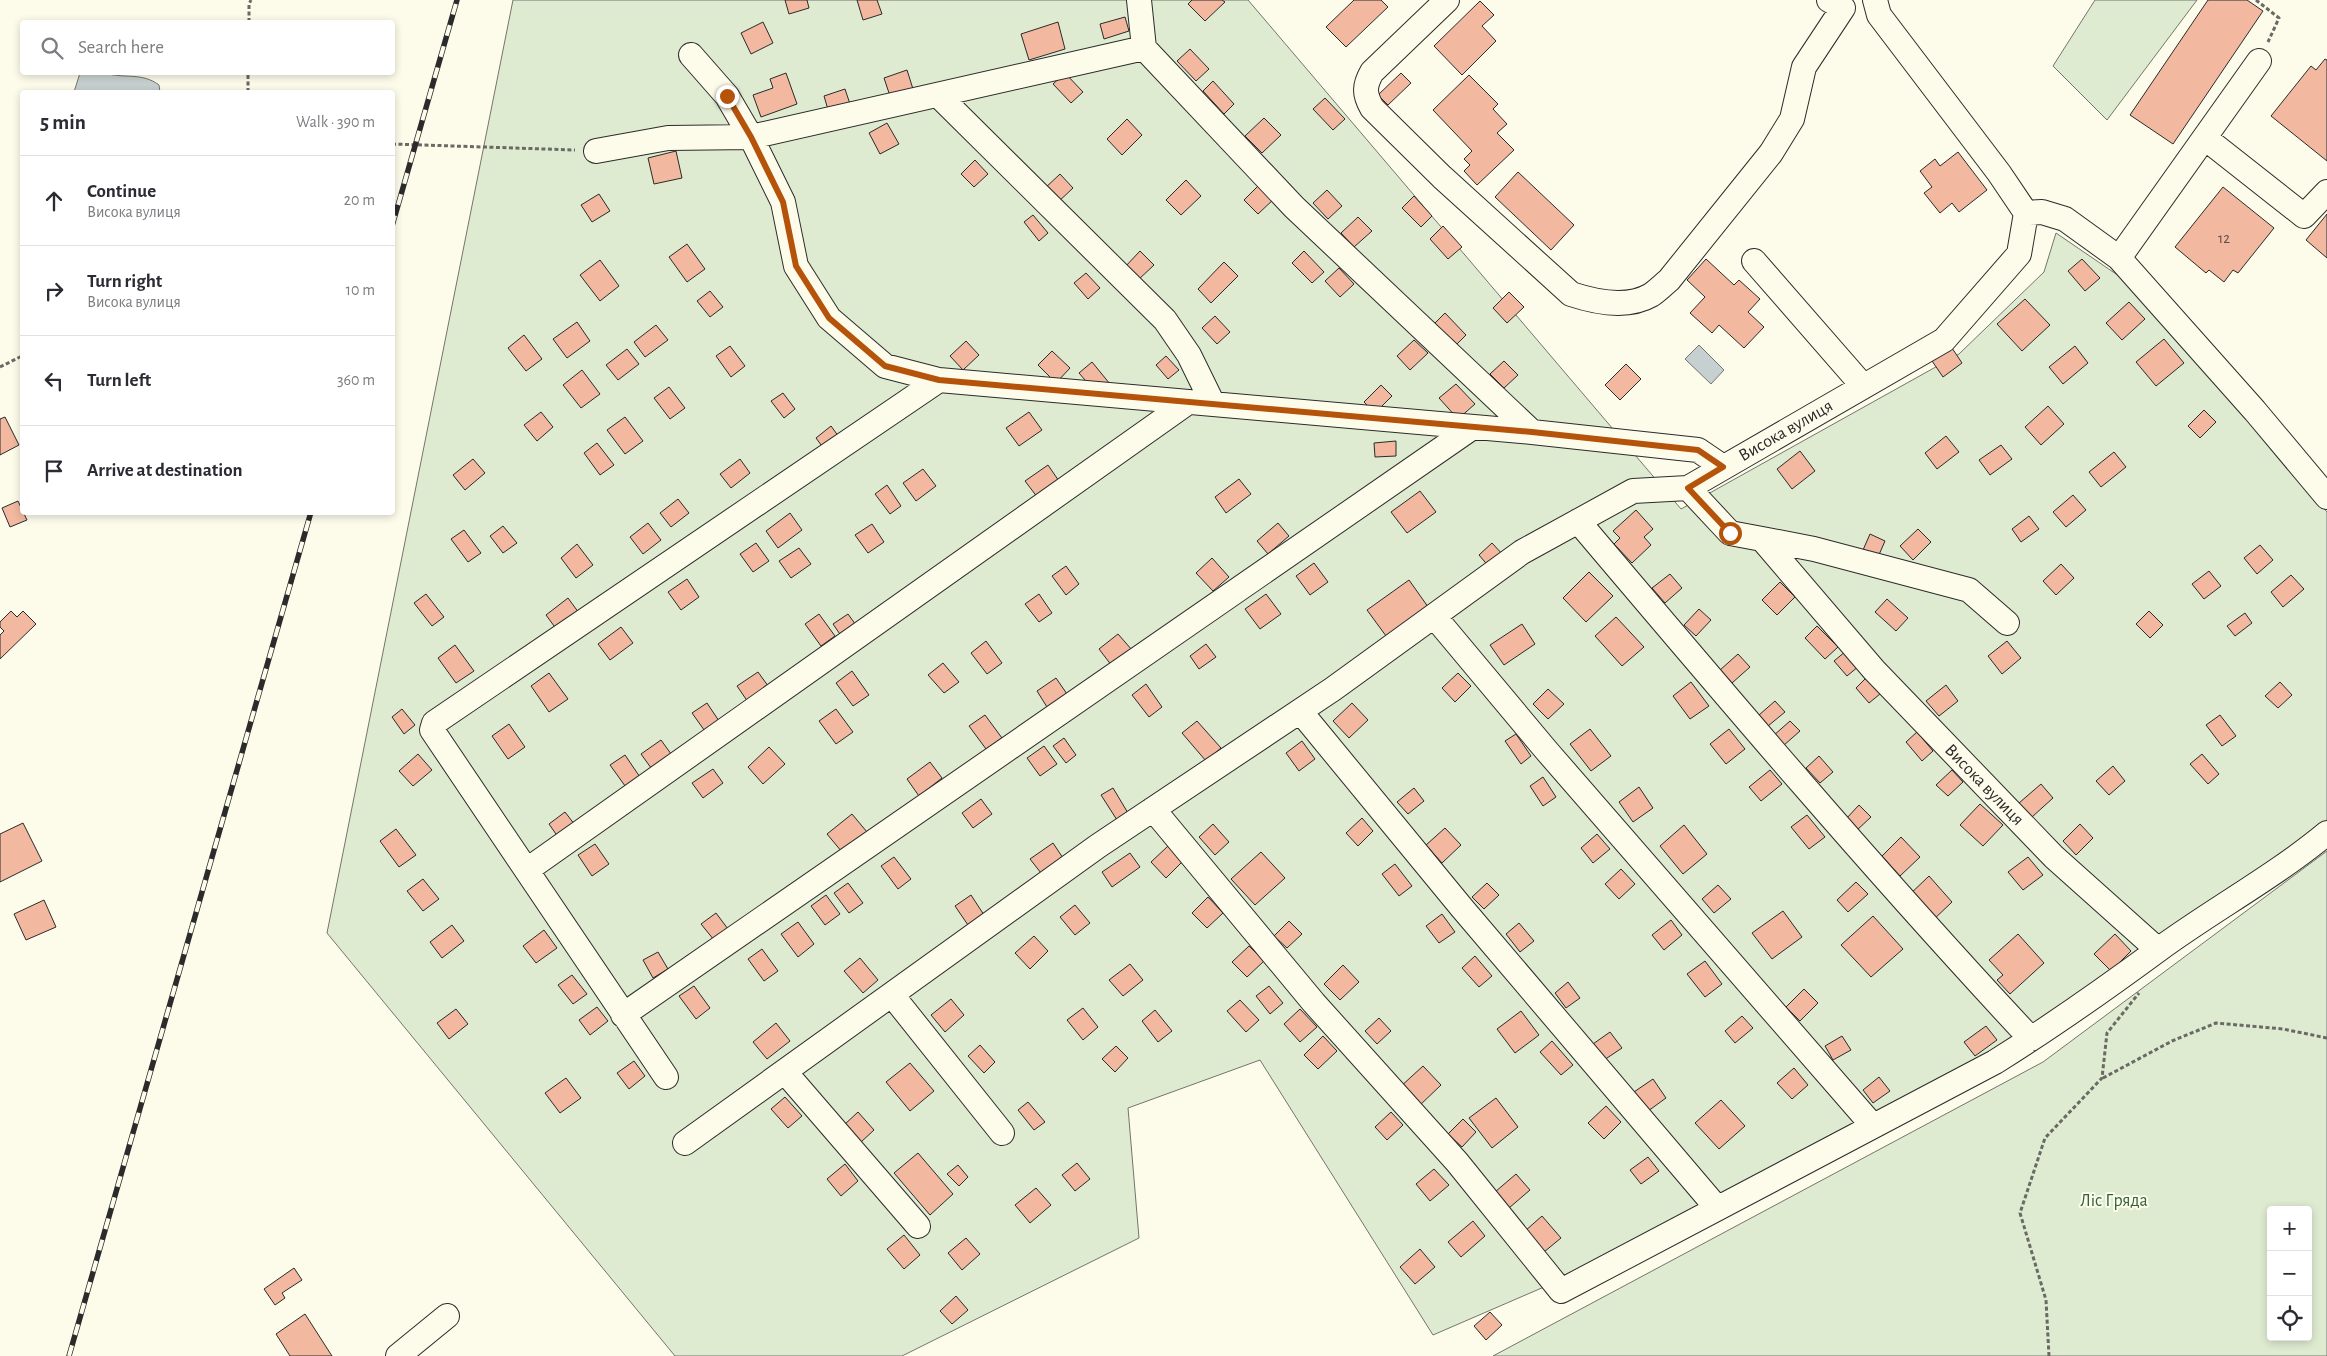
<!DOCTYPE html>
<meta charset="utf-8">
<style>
body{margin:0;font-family:"Alegreya Sans",sans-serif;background:#f7f7f7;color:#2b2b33}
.controls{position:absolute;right:15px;bottom:15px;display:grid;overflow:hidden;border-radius:5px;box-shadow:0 2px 8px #0003}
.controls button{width:45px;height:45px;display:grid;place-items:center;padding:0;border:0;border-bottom:1px solid #e1e1e2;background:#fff;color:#2b2b33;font:25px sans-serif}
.stop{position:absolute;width:15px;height:15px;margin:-11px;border:4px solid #b45309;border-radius:50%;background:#fff}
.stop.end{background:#b45309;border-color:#fff;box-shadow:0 1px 5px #0008}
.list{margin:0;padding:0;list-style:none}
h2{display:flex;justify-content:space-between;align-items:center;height:65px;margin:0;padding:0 20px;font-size:21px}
h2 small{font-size:16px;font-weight:400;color:#7c7c81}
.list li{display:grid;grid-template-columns:32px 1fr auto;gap:15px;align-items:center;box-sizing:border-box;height:90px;padding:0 20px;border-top:1px solid #e1e1e2}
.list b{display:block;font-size:19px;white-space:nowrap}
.list p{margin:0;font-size:16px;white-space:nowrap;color:#7c7c81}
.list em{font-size:16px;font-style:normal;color:#7c7c81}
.icon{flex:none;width:28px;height:28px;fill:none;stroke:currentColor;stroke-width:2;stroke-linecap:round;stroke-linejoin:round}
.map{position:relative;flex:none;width:2327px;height:1356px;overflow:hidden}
.search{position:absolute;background:#fff;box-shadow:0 2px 8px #0003;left:20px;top:20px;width:375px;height:55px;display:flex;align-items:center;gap:12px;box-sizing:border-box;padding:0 18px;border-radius:5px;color:#7c7c81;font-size:19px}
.panel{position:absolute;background:#fff;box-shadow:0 2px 8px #0003;left:20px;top:90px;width:375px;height:425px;border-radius:5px}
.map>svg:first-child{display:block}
.green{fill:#deebd1;stroke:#74746e;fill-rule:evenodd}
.water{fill:#c7d0d0;stroke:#74746e}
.building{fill:#f2b8a0;stroke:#2b2b2b}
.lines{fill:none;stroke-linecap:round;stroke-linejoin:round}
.minor-casing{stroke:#2b2b2b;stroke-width:26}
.path{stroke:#6a6964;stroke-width:3;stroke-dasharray:4 2.5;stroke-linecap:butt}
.minor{stroke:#fdfbea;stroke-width:24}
.rail-casing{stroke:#2b2b2b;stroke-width:5.5}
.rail{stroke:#fdfbea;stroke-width:4;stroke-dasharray:11;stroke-linecap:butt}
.route{stroke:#b45309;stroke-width:6}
.labels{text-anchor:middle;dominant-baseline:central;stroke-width:4;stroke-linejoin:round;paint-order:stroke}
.number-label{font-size:15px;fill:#5d4e48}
.street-label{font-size:18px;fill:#2b2b2b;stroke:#fdfbea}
.park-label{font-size:18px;fill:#34623c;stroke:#fdfbea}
</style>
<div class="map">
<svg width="2327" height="1356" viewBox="0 0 2327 1356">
<rect width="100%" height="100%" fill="#fdfbea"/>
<path class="green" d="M513 0H1248L1681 509 1959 354 2044 272 2056 233 2138 289 2327 512V823L1985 1059 1611 1258 1433 1335 1260 1060 1128 1108 1139 1238 902 1356H675L327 933Z
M2095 0H2197L2107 120 2053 66Z
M2327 851V1356H1493L2043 1062ZM2271 1210H2308V1337H2271Z"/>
<path class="water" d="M105 73C124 79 142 72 159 85L160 92H74L80 73Z
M1699 345 1724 370 1711 384 1685 359Z"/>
<path class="building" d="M785 0H807L809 8 789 14Z
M857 0H877L882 14 863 20Z
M1192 0H1222L1225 2 1205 21 1188 4Z
M1354 0H1381L1388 7 1346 47 1326 27Z
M2208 0H2247L2263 11 2173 144 2130 115Z
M1480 1 1494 15 1482 26 1496 41 1462 75 1434 46Z
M1125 17 1129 31 1104 39 1100 24Z
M763 22 773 43 751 54 741 33Z
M1058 22 1065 49 1029 60 1021 34Z
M1190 49 1209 69 1196 81 1177 61Z
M2325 59 2327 60V161L2271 116 2311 66 2316 70Z
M907 70 913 89 890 96 884 78Z
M786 73 797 104 761 117 753 95 773 88 770 79Z
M1065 73 1083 92 1071 103 1053 84Z
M1401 73 1411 83 1388 105 1378 95Z
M1469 75 1498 104 1493 109 1507 124 1497 133 1514 150 1477 185 1464 171 1470 165 1464 159 1472 151 1433 110Z
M1213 81 1234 104 1224 114 1203 91Z
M845 89 851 107 829 113 824 96Z
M1325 98 1345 119 1333 130 1313 109Z
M1264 118 1281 135 1262 153 1245 136Z
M1127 119 1142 135 1122 155 1107 139Z
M887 123 899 144 880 154 869 133Z
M676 151 682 178 654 184 648 158Z
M1958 152 1987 190 1959 212 1952 203 1940 213 1924 193 1932 187 1920 171 1935 159 1940 166Z
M975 160 988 174 974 187 961 174Z
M1518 172 1574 225 1551 250 1495 197Z
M1060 174 1073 188 1056 204 1043 190Z
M1186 180 1201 196 1181 215 1166 200Z
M1260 184 1275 198 1258 214 1244 200Z
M2223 187 2274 228 2238 273 2233 270 2224 282 2209 270 2206 273 2175 247Z
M1327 190 1342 206 1328 219 1313 203Z
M599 194 610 211 592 222 581 205Z
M1414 196 1432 216 1421 227 1402 208Z
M2327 214V258L2306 240Z
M1033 215 1048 233 1039 241 1024 222Z
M1358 217 1372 231 1354 247 1341 233Z
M1443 226 1462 247 1448 259 1430 239Z
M687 244 705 269 687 282 669 257Z
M1140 251 1154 265 1137 281 1124 268Z
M1304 251 1324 272 1312 283 1292 263Z
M1706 259 1734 285 1739 280 1760 299 1748 312 1764 327 1744 348 1719 325 1712 333 1690 313 1705 297 1687 280Z
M2082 259 2100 278 2085 291 2068 271Z
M600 260 619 286 600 301 580 275Z
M1224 262 1238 276 1211 303 1198 289Z
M1339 268 1354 284 1340 297 1325 281Z
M1086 273 1100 288 1088 299 1074 283Z
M710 291 723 307 710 317 697 301Z
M1509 292 1524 307 1507 323 1493 308Z
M2025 299 2050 325 2022 351 1997 324Z
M2129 302 2145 319 2122 340 2106 323Z
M1445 313 1466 335 1453 348 1431 327Z
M1215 316 1230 332 1217 344 1202 328Z
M577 322 590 341 567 358 553 339Z
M656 325 668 340 645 357 634 342Z
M524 335 542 359 526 371 508 348Z
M2164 339 2184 363 2156 386 2136 362Z
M1414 340 1428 353 1410 370 1397 356Z
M966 341 979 355 963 370 950 356Z
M730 346 745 366 731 377 716 356Z
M2075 346 2088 363 2063 384 2049 367Z
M1952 348 1962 363 1943 377 1932 361Z
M627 349 639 364 618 380 606 365Z
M1052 351 1070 368 1056 383 1038 365Z
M1166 356 1179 370 1168 379 1156 365Z
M1504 361 1518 375 1504 388 1490 374Z
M1092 362 1110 384 1097 394 1079 373Z
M1626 364 1641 379 1620 400 1605 385Z
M582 370 600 394 581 408 563 385Z
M1456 384 1475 404 1458 419 1439 398Z
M1381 385 1392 396 1375 413 1364 402Z
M669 387 685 408 670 419 654 398Z
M783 393 795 409 784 418 771 401Z
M2048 406 2064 424 2041 445 2025 427Z
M2204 410 2216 422 2200 438 2188 426Z
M541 412 553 427 537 441 524 425Z
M1029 412 1042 430 1019 446 1006 428Z
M5 417 19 445 0 455V419Z
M625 417 643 441 625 454 607 430Z
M831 426 839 437 824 449 816 438Z
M1946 436 1959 452 1937 469 1925 453Z
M1396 441V456L1375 457 1374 443Z
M597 443 614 465 600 475 584 453Z
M2001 445 2012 459 1990 475 1979 460Z
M1800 451 1815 471 1792 489 1777 469Z
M2114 452 2126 467 2101 487 2089 472Z
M473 459 485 473 465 490 453 475Z
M740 459 750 473 731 488 720 474Z
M1048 465 1063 487 1041 502 1025 481Z
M923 469 936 486 916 501 903 483Z
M1239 479 1251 494 1226 513 1215 497Z
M887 485 901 506 890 514 875 494Z
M1420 491 1436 512 1407 533 1391 512Z
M2073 495 2086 510 2066 527 2053 512Z
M678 499 689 513 671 527 660 513Z
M18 501 27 520 10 527 2 508Z
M1636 510 1653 529 1644 537 1651 545 1632 563 1614 544 1620 538 1613 531Z
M790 513 802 530 778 548 766 531Z
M2029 516 2039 529 2021 542 2012 529Z
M648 523 661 540 643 554 630 537Z
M1278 523 1289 536 1268 554 1257 541Z
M872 524 884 542 868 553 855 535Z
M503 526 517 543 503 553 490 536Z
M1918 529 1931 542 1913 560 1900 546Z
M464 530 481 553 468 562 451 539Z
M1870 534 1885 541 1878 557 1863 550Z
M756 543 769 561 753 572 740 554Z
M1492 543 1504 556 1490 568 1479 555Z
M577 544 593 565 576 578 561 558Z
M2260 545 2273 560 2257 574 2244 558Z
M799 548 811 564 791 578 779 561Z
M1212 558 1229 577 1213 591 1196 573Z
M1314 563 1328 582 1310 595 1296 576Z
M2061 564 2074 578 2056 595 2043 581Z
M1066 566 1079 584 1066 595 1052 576Z
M2209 571 2221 586 2204 599 2192 584Z
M1589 572 1613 596 1586 622 1563 598Z
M1670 574 1682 588 1665 603 1652 588Z
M2291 575 2304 589 2283 607 2271 592Z
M687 579 699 597 681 610 668 592Z
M1409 580 1431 611 1389 640 1367 610Z
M1780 582 1795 597 1777 615 1762 600Z
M426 594 444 617 432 626 414 603Z
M1039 594 1052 613 1039 622 1025 604Z
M1266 594 1281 614 1260 629 1245 609Z
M568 598 579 613 557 630 546 615Z
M1887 599 1908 618 1896 631 1875 612Z
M1699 609 1711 620 1696 636 1684 625Z
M11 611 17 617 23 611 36 624 0 659V635L4 631 0 627V622Z
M2149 611 2163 625 2150 638 2136 624Z
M2245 613 2252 623 2235 636 2227 626Z
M819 614 835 636 821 646 805 624Z
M848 614 861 632 846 643 833 624Z
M1616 617 1644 647 1622 666 1595 636Z
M1522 624 1535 644 1504 665 1490 645Z
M1817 626 1838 647 1825 659 1805 638Z
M621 627 633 643 610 660 598 644Z
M1118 634 1132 650 1112 666 1099 649Z
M986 641 1002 663 987 674 971 653Z
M2007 641 2021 658 2002 674 1988 656Z
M1206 644 1216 657 1199 669 1190 656Z
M455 645 474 671 456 683 438 658Z
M1846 651 1859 666 1847 676 1834 661Z
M1738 654 1750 667 1732 683 1720 670Z
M943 663 959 682 944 693 928 675Z
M852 671 869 695 853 706 836 683Z
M758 672 771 690 750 705 737 686Z
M549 673 568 699 549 712 531 686Z
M1458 673 1471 686 1455 702 1442 688Z
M1056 678 1067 694 1047 707 1037 691Z
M1866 678 1880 694 1869 703 1856 688Z
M1691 682 1709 706 1690 719 1673 696Z
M2280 682 2292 695 2278 708 2265 696Z
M1146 684 1162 707 1149 717 1132 695Z
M1946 685 1958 701 1939 716 1926 701Z
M1548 689 1564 704 1548 719 1533 704Z
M1775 701 1785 712 1768 726 1759 715Z
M707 703 721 724 707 734 692 713Z
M1352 703 1368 720 1349 738 1333 721Z
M402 709 415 725 404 734 392 717Z
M836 709 853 732 836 744 819 721Z
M985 715 1002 738 986 749 969 726Z
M2220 715 2236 736 2222 746 2206 725Z
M1197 721 1221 748 1206 761 1182 733Z
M1790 721 1800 731 1783 746 1773 736Z
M509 724 525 747 508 759 492 736Z
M1590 729 1611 756 1591 771 1570 744Z
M1729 729 1745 749 1726 764 1710 744Z
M1917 732 1933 751 1922 761 1906 742Z
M1516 734 1531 756 1521 764 1505 741Z
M1064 738 1076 755 1066 763 1053 746Z
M661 740 674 758 654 772 641 754Z
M1302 741 1315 759 1299 771 1286 753Z
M1044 746 1057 764 1040 776 1027 758Z
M769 747 785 764 763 784 748 767Z
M418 754 432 770 413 786 399 771Z
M2202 754 2219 774 2208 784 2190 764Z
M625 755 642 780 628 790 610 765Z
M1819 756 1833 772 1820 783 1806 768Z
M930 762 942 778 919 796 907 779Z
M2113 766 2125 781 2109 795 2096 781Z
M713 769 723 783 703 798 692 783Z
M1770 770 1782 784 1761 801 1749 787Z
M1952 770 1963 782 1948 796 1936 785Z
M1543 777 1556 797 1543 806 1530 786Z
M2041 784 2053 798 2032 817 2019 803Z
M1639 787 1653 808 1633 822 1619 802Z
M1113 788 1128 813 1117 820 1101 795Z
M1414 788 1424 801 1408 814 1397 802Z
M981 799 992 814 973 828 962 813Z
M1980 804 2003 825 1983 846 1960 825Z
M1859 805 1871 817 1856 831 1845 820Z
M565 812 575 825 558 837 549 824Z
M852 814 867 832 842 852 827 834Z
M1807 815 1825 837 1809 849 1791 827Z
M1362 818 1373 831 1358 846 1346 833Z
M23 823 42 861 0 882V834Z
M1213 824 1229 842 1215 855 1199 837Z
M2080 824 2093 838 2076 855 2063 841Z
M1684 825 1707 854 1683 874 1660 846Z
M1445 828 1461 845 1442 863 1426 845Z
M396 829 416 855 399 867 380 841Z
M1597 834 1610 849 1593 863 1581 848Z
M1901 837 1920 857 1900 876 1882 856Z
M1053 843 1063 858 1041 873 1030 859Z
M595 844 609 864 592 876 578 855Z
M1168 846 1182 862 1166 878 1151 862Z
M1261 852 1285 878 1255 905 1231 879Z
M1130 853 1140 867 1112 887 1102 872Z
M894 857 911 879 898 889 881 866Z
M2028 857 2043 875 2023 890 2008 872Z
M1395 864 1412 886 1399 896 1382 874Z
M1621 869 1635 884 1619 899 1605 884Z
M1929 876 1952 902 1931 922 1907 897Z
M423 879 439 899 423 911 407 891Z
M1856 882 1868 894 1848 912 1837 900Z
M848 883 863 903 849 913 834 893Z
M1487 883 1499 895 1484 909 1472 897Z
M1718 885 1731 899 1714 913 1702 899Z
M826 895 840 914 825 925 811 906Z
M971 895 984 915 968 925 955 906Z
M1208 897 1223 913 1207 928 1192 913Z
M44 900 56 927 26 940 14 914Z
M1075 905 1090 923 1075 935 1060 917Z
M1783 911 1802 937 1772 959 1752 933Z
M716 913 728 929 714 940 701 924Z
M1442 914 1455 932 1439 943 1426 926Z
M1873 916 1903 949 1871 977 1841 945Z
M1671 920 1682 935 1664 950 1652 935Z
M1289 921 1302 934 1287 948 1274 936Z
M798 922 814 944 798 957 781 934Z
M1519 923 1534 941 1520 952 1506 934Z
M452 925 464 941 442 958 430 942Z
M544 930 557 948 536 963 523 946Z
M2018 934 2044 963 2010 994 1997 980 2003 975 1989 960Z
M2115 934 2131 951 2111 971 2094 954Z
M1034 936 1048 951 1030 969 1015 953Z
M1249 946 1264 961 1247 977 1232 962Z
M762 949 778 971 764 981 748 959Z
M658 952 668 969 653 978 643 960Z
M1475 956 1492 976 1479 987 1462 968Z
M860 958 878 980 863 993 844 971Z
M1705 961 1722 984 1705 997 1687 974Z
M1130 964 1143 980 1123 996 1109 980Z
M1343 965 1359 982 1340 1000 1324 984Z
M572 975 587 994 573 1004 558 985Z
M1568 982 1580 998 1566 1008 1555 993Z
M694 986 710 1008 696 1019 679 996Z
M1269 986 1283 1003 1270 1014 1256 996Z
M1804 989 1818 1003 1800 1021 1786 1007Z
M951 999 964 1015 945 1032 931 1015Z
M1240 1000 1259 1020 1246 1032 1227 1011Z
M597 1007 608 1021 590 1035 579 1020Z
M1083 1008 1098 1027 1083 1040 1067 1020Z
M456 1009 468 1024 449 1039 437 1023Z
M1300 1009 1317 1027 1300 1042 1284 1024Z
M1155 1010 1172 1031 1158 1042 1142 1021Z
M1521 1011 1539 1035 1515 1053 1497 1029Z
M1742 1016 1753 1028 1735 1043 1725 1031Z
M1379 1018 1391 1031 1377 1044 1365 1031Z
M776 1023 790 1041 767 1059 753 1042Z
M1986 1026 1997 1040 1975 1056 1964 1042Z
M1610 1032 1622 1048 1604 1060 1593 1044Z
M1323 1036 1337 1051 1318 1069 1304 1055Z
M1842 1036 1851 1050 1833 1060 1825 1046Z
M1552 1041 1573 1065 1561 1075 1540 1052Z
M980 1045 995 1062 984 1073 968 1056Z
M1116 1046 1128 1058 1115 1072 1102 1059Z
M634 1061 645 1076 629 1089 617 1073Z
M910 1063 934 1091 910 1111 886 1082Z
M1423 1066 1441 1085 1418 1107 1399 1088Z
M1794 1068 1808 1085 1792 1099 1777 1083Z
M1879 1077 1890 1091 1873 1103 1863 1090Z
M566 1078 581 1098 560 1113 545 1093Z
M1653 1079 1666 1098 1644 1114 1631 1094Z
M785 1097 802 1116 788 1128 771 1109Z
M1496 1098 1518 1127 1492 1148 1469 1118Z
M1721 1100 1745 1126 1719 1149 1695 1123Z
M1028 1102 1045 1122 1034 1130 1018 1110Z
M1606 1106 1621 1122 1604 1139 1588 1123Z
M858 1112 874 1130 860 1143 844 1125Z
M1391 1112 1403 1125 1387 1140 1375 1127Z
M1463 1119 1476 1132 1462 1147 1448 1134Z
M918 1153 953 1194 930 1215 894 1173Z
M1648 1157 1659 1171 1641 1184 1630 1170Z
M1077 1163 1090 1179 1075 1191 1062 1175Z
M845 1164 858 1181 841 1196 827 1179Z
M958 1165 968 1177 959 1186 947 1174Z
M1434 1169 1449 1185 1430 1201 1416 1184Z
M1516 1174 1530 1190 1509 1208 1495 1192Z
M1036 1188 1051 1205 1030 1223 1015 1205Z
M1542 1216 1561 1238 1544 1252 1525 1231Z
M1473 1221 1485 1236 1461 1257 1448 1242Z
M904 1235 920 1255 904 1269 887 1249Z
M966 1238 980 1254 962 1270 948 1253Z
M1420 1249 1435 1267 1415 1284 1400 1267Z
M294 1268 302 1280 282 1293 285 1298 275 1305 264 1289Z
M956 1296 968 1310 952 1324 940 1311Z
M1490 1312 1502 1325 1486 1340 1474 1326Z
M305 1314 332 1356H290L276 1334Z"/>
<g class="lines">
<g class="minor-casing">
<path id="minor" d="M1139 0 1144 48 1294 207 1532 432
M1447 0 1372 72C1364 86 1364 94 1372 108L1442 177 1571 294C1595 302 1627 309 1651 295 1657 291 1663 285 1669 280L1771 153 1792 119 1804 67 1843 8 1829 0
M691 55 727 96 751 137 783 202 796 266 829 318 885 366 939 380 1532 432 1698 450 1723 467
M939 96 1165 320 1189 355 1213 404
M2205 138 2304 216 2327 192
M596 151 668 138 751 137 1144 48
M2026 213 2042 212 2065 219 2119 258 2255 411 2327 497
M2119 258 2259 61
M1754 261 1863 386
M1688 488 1730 533 1762 539 1874 670 2054 857 2158 950
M1578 521C1726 696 1875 872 2031 1039
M1762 539 1814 549 1969 590 2007 623
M1434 616 1546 750 1873 1126
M1300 711 1462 908 1717 1208
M1153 809 1314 1003 1457 1162 1561 1291 1995 1062C2051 1027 2105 989 2158 950 2214 909 2274 877 2327 833
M527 870 1187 403
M892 995 1002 1133
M623 1015 1473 427
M785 1072 918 1226
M666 1077 432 730 434 723 939 380
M685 1143 1098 846 1333 689 1522 552 1633 491 1688 488 1944 340 2019 254 2026 213 1999 173 1879 15 1875 0
M398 1356 447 1316"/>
</g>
<path class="path" d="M2256 0 2279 18 2268 42
M249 22V4L251 0
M248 92V72
M392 144 575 150
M0 367 22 356
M2103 1078 2172 1041 2216 1023 2283 1029 2327 1038
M2049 1356 2046 1300 2020 1213 2045 1138 2102 1078 2107 1033 2139 993"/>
<use href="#minor" class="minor"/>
<g class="rail-casing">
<path id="rail" d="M392 226 457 0
M69 1356 311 512"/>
</g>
<use href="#rail" class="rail"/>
</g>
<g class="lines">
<path class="route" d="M727 96 751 137 783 202 796 266 829 318 885 366 939 380 1532 432 1698 450 1723 467 1688 488 1730 533"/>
</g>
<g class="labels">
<g class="number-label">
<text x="2224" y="238">12</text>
</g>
<g class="street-label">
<text transform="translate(1786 431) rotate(-30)">Висока вулиця</text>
<text transform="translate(1984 785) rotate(46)">Висока вулиця</text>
</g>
<g class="park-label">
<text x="2114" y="1201">Ліс Гряда</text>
</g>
</g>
</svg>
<div class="controls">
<button>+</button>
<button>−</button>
<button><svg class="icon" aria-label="locate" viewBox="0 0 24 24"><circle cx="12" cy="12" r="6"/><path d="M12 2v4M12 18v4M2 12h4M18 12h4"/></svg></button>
</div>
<div class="stop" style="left:1730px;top:533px"></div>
<div class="stop end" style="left:727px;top:96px"></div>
<div class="search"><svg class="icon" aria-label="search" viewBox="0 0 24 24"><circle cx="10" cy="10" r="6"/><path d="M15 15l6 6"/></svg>Search here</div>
<section class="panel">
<h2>5 min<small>Walk · 390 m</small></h2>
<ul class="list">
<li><svg class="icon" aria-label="ahead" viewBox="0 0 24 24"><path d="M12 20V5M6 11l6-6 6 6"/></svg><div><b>Continue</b><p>Висока вулиця</p></div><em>20 m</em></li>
<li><svg class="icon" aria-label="right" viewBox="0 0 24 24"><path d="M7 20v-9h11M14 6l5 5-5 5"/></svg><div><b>Turn right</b><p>Висока вулиця</p></div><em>10 m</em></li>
<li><svg class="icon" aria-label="left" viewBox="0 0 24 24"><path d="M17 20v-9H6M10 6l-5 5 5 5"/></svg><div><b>Turn left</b></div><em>360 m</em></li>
<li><svg class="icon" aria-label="arrive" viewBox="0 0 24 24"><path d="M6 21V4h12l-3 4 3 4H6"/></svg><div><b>Arrive at destination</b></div></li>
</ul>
</section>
</div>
